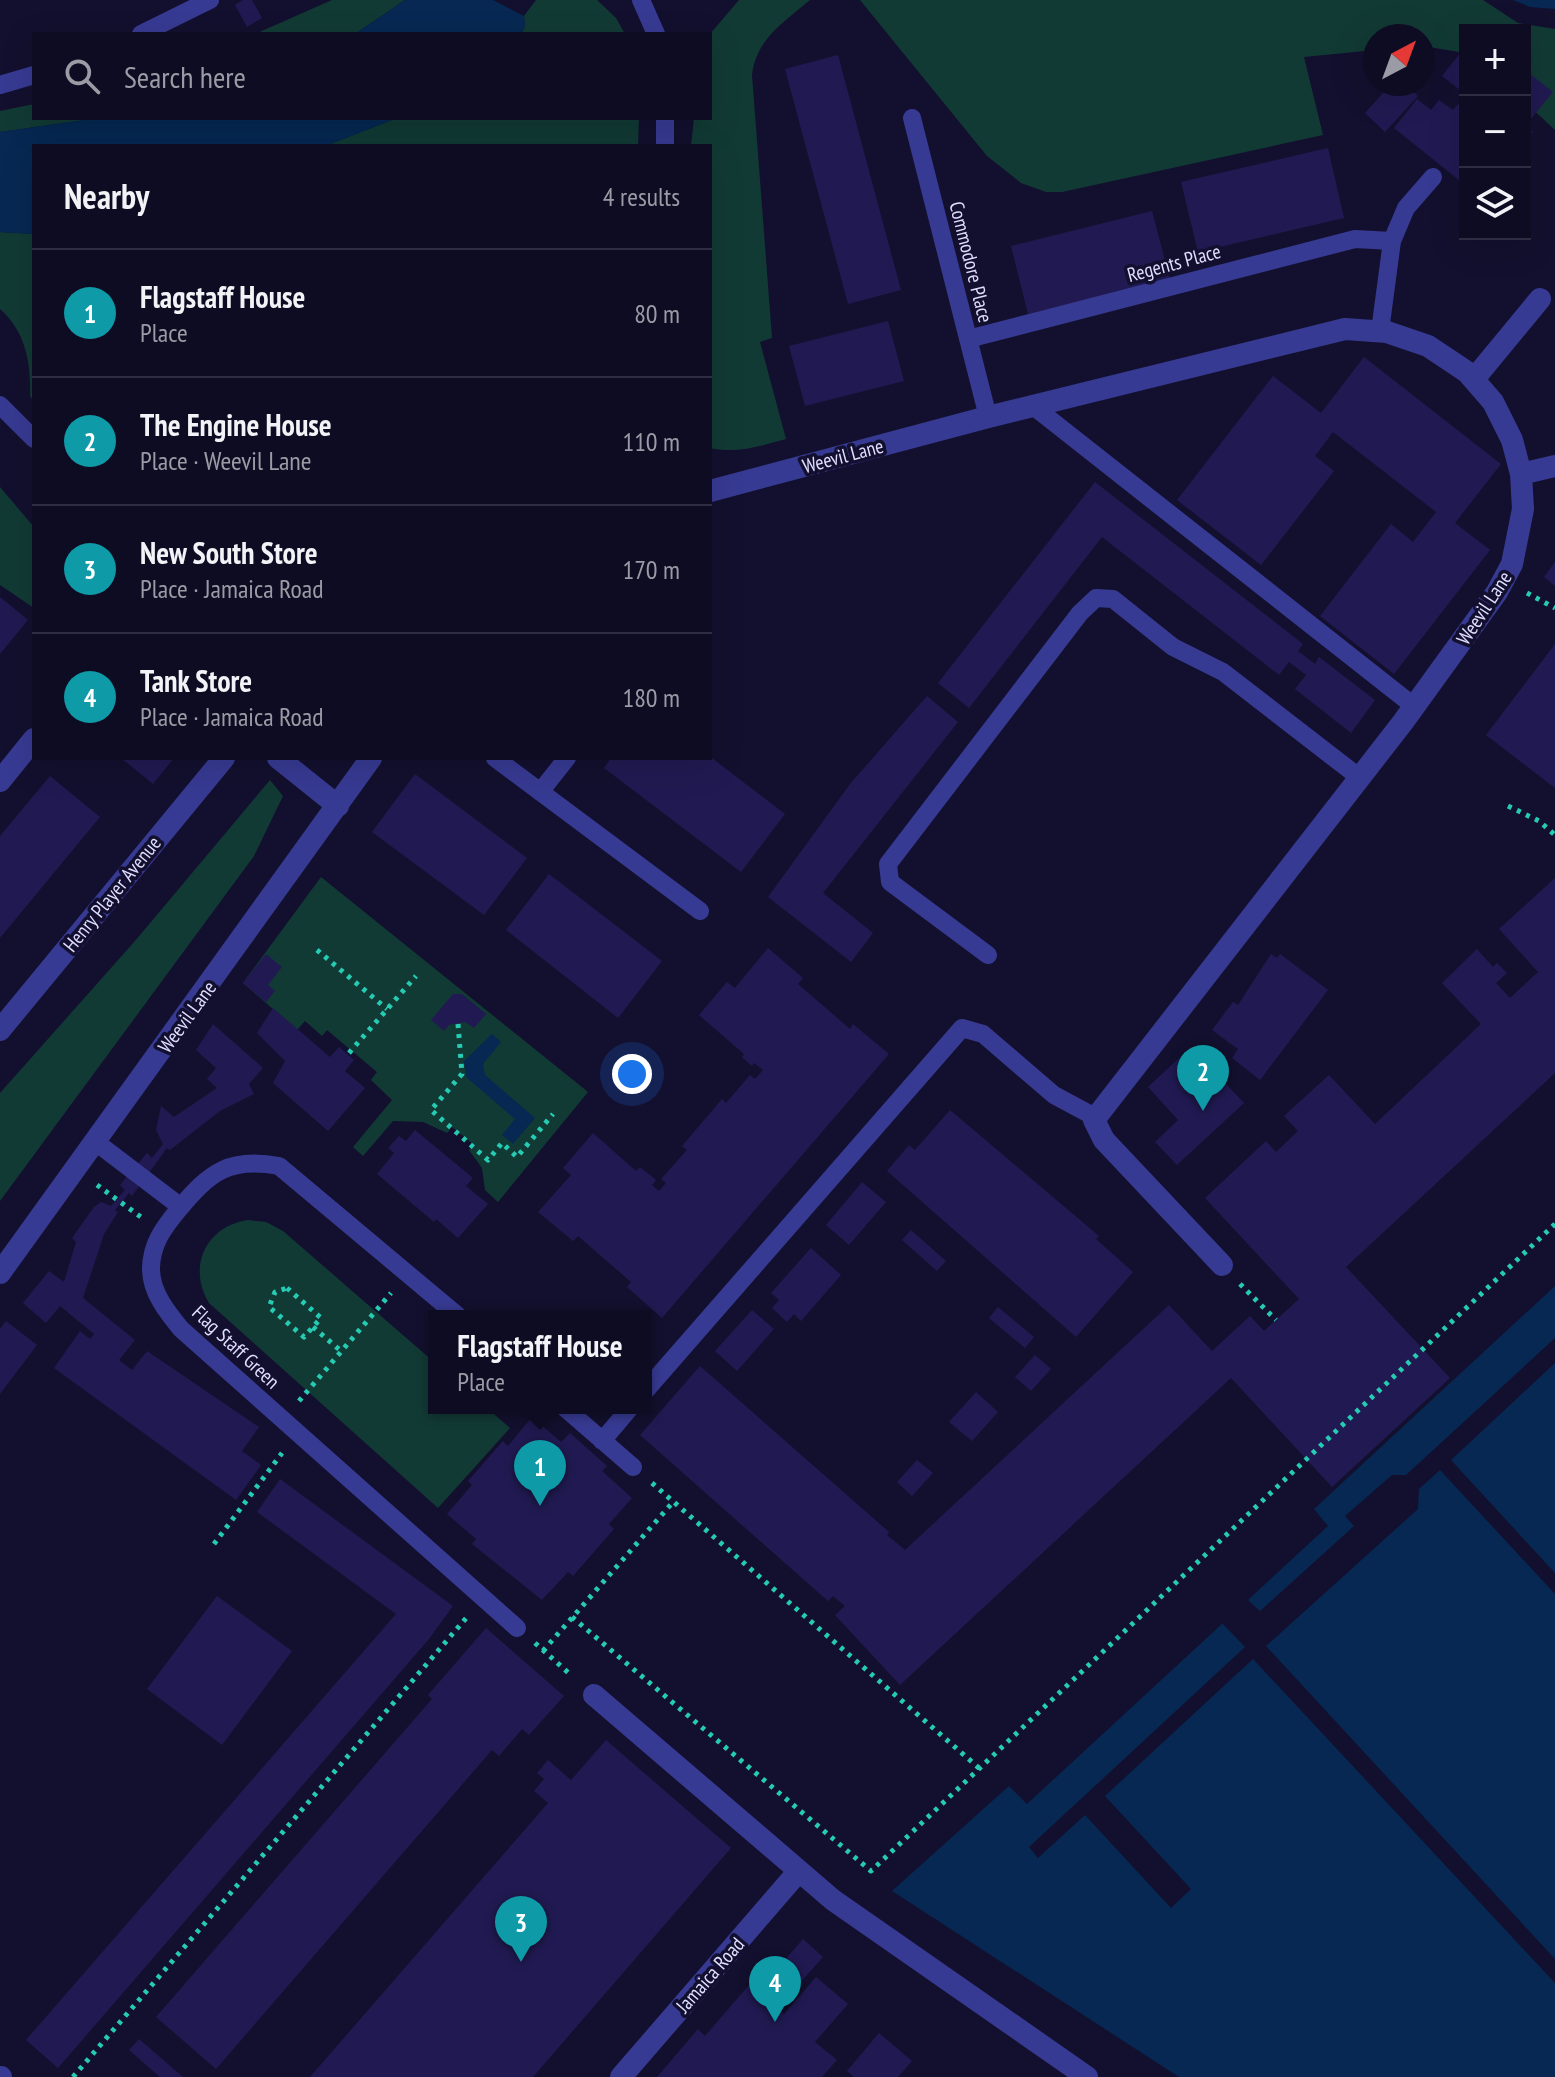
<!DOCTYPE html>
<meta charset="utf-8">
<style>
body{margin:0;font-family:"PT Sans Narrow",sans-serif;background:#17152b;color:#f1f3f6}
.controls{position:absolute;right:24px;top:24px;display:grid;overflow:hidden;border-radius:0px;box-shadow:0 8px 32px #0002}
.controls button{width:72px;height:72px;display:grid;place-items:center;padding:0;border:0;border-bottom:2px solid #2e2c41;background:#0e0c23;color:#f1f3f6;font:40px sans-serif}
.compass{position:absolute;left:1363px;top:24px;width:72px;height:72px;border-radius:50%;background:#0e0c23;box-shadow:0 8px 32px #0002;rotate:41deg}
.you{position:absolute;left:632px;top:1074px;width:28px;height:28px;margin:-20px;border:6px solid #fff;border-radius:50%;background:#1a73e8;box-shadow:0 0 0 12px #1a73e833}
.badge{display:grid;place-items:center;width:52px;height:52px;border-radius:50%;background:#2563eb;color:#fff;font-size:26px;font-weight:700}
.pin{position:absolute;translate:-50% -66px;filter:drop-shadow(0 2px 4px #0008)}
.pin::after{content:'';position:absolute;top:42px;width:28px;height:24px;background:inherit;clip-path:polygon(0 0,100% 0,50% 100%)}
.popup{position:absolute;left:428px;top:1310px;width:224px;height:104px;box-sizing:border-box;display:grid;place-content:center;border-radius:0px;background:#0e0c23;filter:drop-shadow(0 2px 6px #0005);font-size:26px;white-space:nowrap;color:#9b9ba6}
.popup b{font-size:30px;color:#f1f3f6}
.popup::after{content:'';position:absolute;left:50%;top:100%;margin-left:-16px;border:16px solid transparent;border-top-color:#0e0c23}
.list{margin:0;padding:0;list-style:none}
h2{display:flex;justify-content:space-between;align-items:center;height:104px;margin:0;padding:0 32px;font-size:34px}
h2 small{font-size:26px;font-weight:400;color:#9b9ba6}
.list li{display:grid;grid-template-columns:52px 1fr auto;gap:24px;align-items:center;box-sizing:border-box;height:128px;padding:0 32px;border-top:2px solid #2e2c41}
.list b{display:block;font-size:30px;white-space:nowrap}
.list p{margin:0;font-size:26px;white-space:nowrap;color:#9b9ba6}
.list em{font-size:26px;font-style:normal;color:#9b9ba6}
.icon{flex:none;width:44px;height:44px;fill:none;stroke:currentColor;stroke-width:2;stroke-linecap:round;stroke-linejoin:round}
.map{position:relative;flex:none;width:1555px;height:2077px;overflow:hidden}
.search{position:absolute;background:#0e0c23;box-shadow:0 8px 32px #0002;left:32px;top:32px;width:680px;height:88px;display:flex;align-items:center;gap:20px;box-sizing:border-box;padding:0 28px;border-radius:0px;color:#9b9ba6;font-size:30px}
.panel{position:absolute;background:#0e0c23;box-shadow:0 8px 32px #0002;left:32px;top:144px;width:680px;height:616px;border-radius:0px}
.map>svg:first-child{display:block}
.green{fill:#123a35}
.water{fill:#062852}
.pier{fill:#13102f}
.building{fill:#211a52}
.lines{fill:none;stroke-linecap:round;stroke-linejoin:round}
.path{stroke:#26cbb4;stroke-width:5;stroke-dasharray:4 6;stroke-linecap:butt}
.service{stroke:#373a92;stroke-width:18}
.minor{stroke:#373a92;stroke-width:22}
.labels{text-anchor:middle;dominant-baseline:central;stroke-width:7;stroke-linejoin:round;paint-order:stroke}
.street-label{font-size:20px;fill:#dfdeff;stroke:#13102f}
</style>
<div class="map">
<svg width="1555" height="2077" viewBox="0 0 1555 2077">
<rect width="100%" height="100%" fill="#13102f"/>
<path class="green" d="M332 0H405L355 34H255Z
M536 0H597L616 18 625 34H521L525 26 524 16Z
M739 0H810C784 22 756 39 752 75L772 338 760 342 786 439C760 446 736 454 710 448V146H691L694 118H710V34Z
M860 0H1483L1518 23 1555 29V130L1525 102V30H1465V53L1423 46V36H1375V50L1304 57 1323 135 1062 192H1046L1021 183 987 156Z
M34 104V118H99L0 132V111Z
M397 118H639L638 146H325Z
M0 232 34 234V402L30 396C31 363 26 332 0 309Z
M0 487 34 527V608L0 585Z
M270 780 283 796 254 856 0 1201V1093L135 941Z
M321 877 588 1092 498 1202 485 1190 482 1168 469 1150 473 1144 452 1127 447 1133 423 1122 393 1121 363 1156 353 1147 392 1100 371 1080 377 1072 327 1030 322 1036 305 1021 297 1030 243 983Z
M248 1220 266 1222 283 1231 434 1362V1408H487L510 1428 438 1508 209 1303C187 1267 206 1226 248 1220Z"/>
<path class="water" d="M405 0H493L524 16 525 26 520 34H355Z
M1513 0H1555V9L1530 7Z
M99 118H397L325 146H34V234L0 232V132Z
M492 1034 501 1042 483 1064 485 1075 535 1118 513 1144 502 1135 515 1119 466 1077 464 1061Z
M1555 1286V2077H1179L892 1891 1009 1786 1027 1804 1328 1526 1314 1509Z"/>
<path class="pier" d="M1555 1338V1363L1451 1460 1555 1573V1594L1440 1470 1419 1489 1418 1509 1266 1646 1555 1959V1983L1253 1659 1105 1796 1191 1889 1171 1908 1085 1815 1038 1858 1029 1847 1245 1647 1222 1623 1248 1600 1260 1611 1354 1526 1345 1516 1392 1475H1406Z"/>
<path class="building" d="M243 0H252L262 18 247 27 235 5Z
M1465 47V94L1442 76Z
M838 55 901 290 848 304 785 69Z
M1525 70 1553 92 1525 126 1533 132 1525 142Z
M1391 84H1405L1418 96 1385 132 1365 113Z
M1465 96V185L1394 128 1417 99 1431 110 1439 100 1453 110Z
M1328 148 1344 218 1198 252 1181 182Z
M1152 211 1170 279 1028 314 1011 246Z
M888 321 904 381 805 406 789 346Z
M1364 357 1501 464 1455 523 1490 550 1394 674 1320 616 1391 524 1413 542 1436 512 1333 432 1315 456 1334 471 1261 565 1177 500 1273 376 1321 413Z
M1095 482 1303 644 1298 651 1315 664 1319 657 1375 700 1351 733 1295 689 1306 675 1289 662 1279 675 1102 537 969 708 938 683Z
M1555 562V586L1544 577Z
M0 597 28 620 0 654Z
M1555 644V788L1486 735Z
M927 696 958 722 823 893 873 933 851 962 768 897 850 784Z
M121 758H174L153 784Z
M611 758H712L785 814 741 872 604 768Z
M415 774 527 858 484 915 372 832Z
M50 776 100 817 0 938V836Z
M549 874 662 961 618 1018 506 930Z
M1555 878V1073L1346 1267 1450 1378 1332 1487 1231 1378 900 1685 835 1615 845 1606 833 1596 828 1601 640 1435 700 1366 889 1532 887 1535 905 1550 1169 1305 1212 1351 1250 1316 1264 1331 1299 1299 1205 1198 1266 1141 1276 1152 1298 1131 1284 1116 1329 1075 1375 1124 1481 1024 1442 983 1477 949 1493 967 1497 963 1507 973 1496 983 1510 998 1538 972 1499 929Z
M768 948 803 978 798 984 850 1029 853 1024 889 1054 662 1318 627 1287 631 1282 578 1236 573 1241 538 1212 571 1175 563 1168 593 1133 636 1171 640 1167 656 1180 652 1185 659 1191 666 1183 661 1179 687 1150 682 1146 722 1099 726 1103 750 1075 755 1079 763 1070 754 1063 752 1066 742 1057 744 1054 699 1015 727 982 735 988Z
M266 954 282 967 268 985 275 991 266 1002 243 983Z
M1271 954 1277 958 1280 954 1328 990 1260 1080 1232 1058 1238 1049 1212 1030 1233 1002 1238 1005Z
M453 994H462L486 1014 474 1028 465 1022 449 1025 444 1031 431 1020Z
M273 1008 330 1057 339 1047 354 1060 345 1071 365 1088 328 1131 273 1083 285 1061 257 1033Z
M213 1024 263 1068 249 1084 254 1094 220 1111 170 1150 167 1148 132 1196 129 1193 115 1210 118 1212 104 1234 83 1298 135 1340 119 1360 132 1370 147 1351 259 1427 242 1451 261 1465 236 1500 54 1368 80 1331 90 1339 94 1334 60 1306 46 1323 23 1303 49 1271 64 1282 76 1242 72 1238 94 1207 101 1202 111 1206 125 1190 120 1185 147 1153 152 1158 163 1144 156 1130 161 1106 174 1117 217 1088 207 1079 216 1068 196 1050Z
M1191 1047 1244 1103 1177 1165 1155 1142 1178 1120 1148 1087Z
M950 1110 1099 1236 1096 1239 1133 1272 1076 1337 887 1171 909 1145 915 1150Z
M415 1130 473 1178 466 1186 488 1204 458 1238 436 1219 434 1222 377 1174 394 1153 388 1148 399 1136 406 1141Z
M862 1182 886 1202 849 1245 826 1225Z
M911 1230 946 1261 937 1271 902 1240Z
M811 1248 841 1275 801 1321 794 1314 787 1322 772 1308 779 1300 771 1293Z
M998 1307 1034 1337 1025 1348 989 1318Z
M752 1310 774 1329 737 1371 715 1351Z
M6 1321 37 1345 0 1394V1329Z
M1035 1355 1051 1369 1031 1391 1015 1377Z
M976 1392 998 1412 972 1441 949 1422Z
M532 1417 561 1442 570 1433 607 1466 602 1471 632 1498 609 1524 614 1529 573 1576 568 1572 542 1600 472 1544 476 1539 447 1514 472 1485 468 1481 503 1441 508 1446Z
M917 1460 933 1473 912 1496 897 1482Z
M280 1479 453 1606 429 1639 58 2068 26 2040 396 1614 257 1512Z
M217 1596 292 1651 222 1745 147 1689Z
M486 1628 564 1696 529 1735 522 1729 499 1756 492 1750 216 2069 156 2017 432 1699 428 1695Z
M606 1740 731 1848 533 2077H310L548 1803 534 1791 544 1779 537 1773 548 1760 571 1780Z
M803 1939 823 1957 783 2002 763 1985Z
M816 1977 848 2004 815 2042 837 2060 822 2077H657L698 2029 705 2036 749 1985 784 2014Z
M879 2033 912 2061 898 2077H854L847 2071Z
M139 2039 183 2077H160L129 2050Z"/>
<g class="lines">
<path class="path" d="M1527 593 1555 608
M1508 806 1539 821 1555 835
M317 950 387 1009
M458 1024 462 1074 431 1110 488 1160 502 1143 517 1157 553 1114
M349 1053 416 976
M97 1185 141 1217
M1240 1284 1276 1320
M287 1288 321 1318 304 1337 269 1307 275 1292Z
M313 1327 341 1351
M299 1401 391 1293
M652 1483 979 1768
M214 1544 282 1453
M572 1617 871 1871 1555 1224
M535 1643 572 1676
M543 1651 673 1502
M73 2077 467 1617"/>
<path class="service" d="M641 0 656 34
M141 34 210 0
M0 85 34 75
M912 118 988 417
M665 146V118
M1380 331 1392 241
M968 339 1355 239 1392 241 1406 208 1433 177
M0 405 34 439
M1033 406 1415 707
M495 758 700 911
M540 792 567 758
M988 955 890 882 888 864 1080 613 1096 598 1113 599 1173 647 1223 672 1360 778
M97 1143 181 1207
M458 1316 279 1166C229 1157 210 1172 179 1209 164 1227 151 1244 151 1269 151 1292 167 1312 181 1329L517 1628
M646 1390 962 1028 983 1034 1054 1095 1095 1117
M565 1408 633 1467
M602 1441 630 1408"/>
<path class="minor" d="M1474 379 1540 299
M1521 474 1555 466
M710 491 988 417 1345 329 1387 332 1428 346 1467 372 1493 402 1512 440 1521 474 1523 509 1512 564 1497 592 1403 722 1094 1120 1104 1140 1222 1265
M278 758 338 806
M0 781 34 739
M0 1030 224 758
M0 1273 371 758
M594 1695 833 1900 1087 2077
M0 2077H1
M621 2077 798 1872"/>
</g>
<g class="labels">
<g class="street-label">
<text transform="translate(971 262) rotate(76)">Commodore Place</text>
<text transform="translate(1174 263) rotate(-15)">Regents Place</text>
<text transform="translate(843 456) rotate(-15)">Weevil Lane</text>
<text transform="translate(1484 608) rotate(-57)">Weevil Lane</text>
<text transform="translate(112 894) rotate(-51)">Henry Player Avenue</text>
<text transform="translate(187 1017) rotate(-54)">Weevil Lane</text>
<text transform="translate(236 1347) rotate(43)">Flag Staff Green</text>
<text transform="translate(710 1975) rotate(-49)">Jamaica Road</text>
</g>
</g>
</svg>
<div class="controls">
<button>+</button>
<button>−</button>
<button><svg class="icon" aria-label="layers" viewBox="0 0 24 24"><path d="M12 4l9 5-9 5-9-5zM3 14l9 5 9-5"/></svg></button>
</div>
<svg class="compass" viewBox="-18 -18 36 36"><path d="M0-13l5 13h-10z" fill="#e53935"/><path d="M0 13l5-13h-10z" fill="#9b9ba6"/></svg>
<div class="you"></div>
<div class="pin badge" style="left:540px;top:1506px;background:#0f9aa8">1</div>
<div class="popup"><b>Flagstaff House</b>Place</div>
<div class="pin badge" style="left:1203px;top:1111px;background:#0f9aa8">2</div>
<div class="pin badge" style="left:521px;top:1962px;background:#0f9aa8">3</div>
<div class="pin badge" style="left:775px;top:2022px;background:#0f9aa8">4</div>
<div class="search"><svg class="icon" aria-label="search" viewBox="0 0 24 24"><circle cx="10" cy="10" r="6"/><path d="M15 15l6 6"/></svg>Search here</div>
<section class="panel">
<h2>Nearby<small>4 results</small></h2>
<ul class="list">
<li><span class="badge" style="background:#0f9aa8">1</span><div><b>Flagstaff House</b><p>Place</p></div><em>80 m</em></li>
<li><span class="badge" style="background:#0f9aa8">2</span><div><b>The Engine House</b><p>Place · Weevil Lane</p></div><em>110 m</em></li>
<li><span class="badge" style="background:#0f9aa8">3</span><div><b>New South Store</b><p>Place · Jamaica Road</p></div><em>170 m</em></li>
<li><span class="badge" style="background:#0f9aa8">4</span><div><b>Tank Store</b><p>Place · Jamaica Road</p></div><em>180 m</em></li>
</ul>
</section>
</div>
